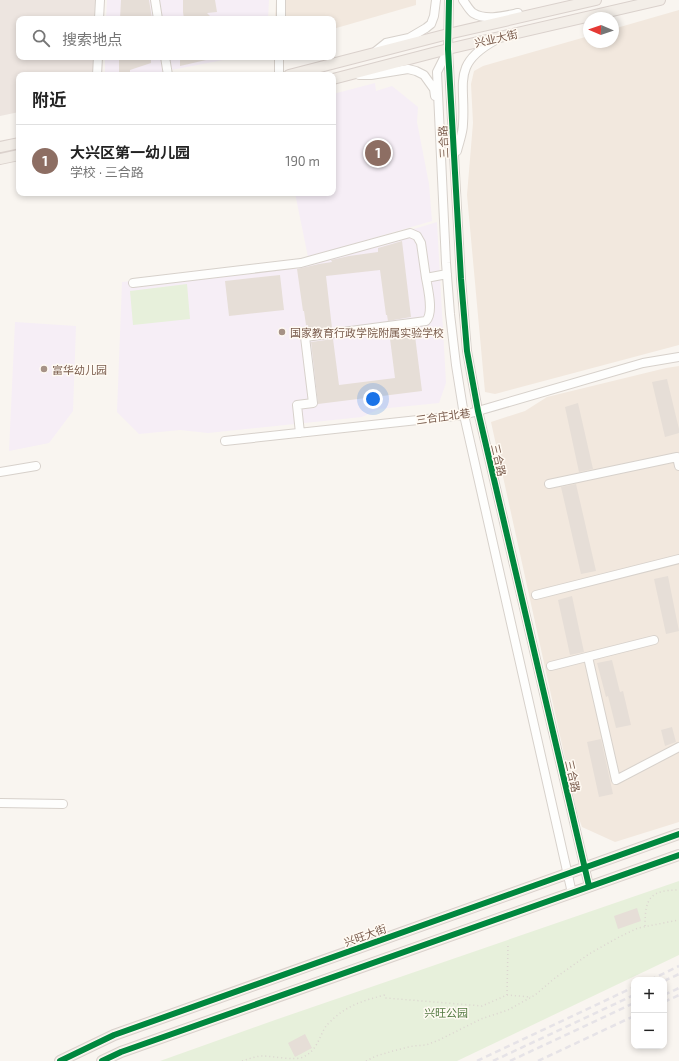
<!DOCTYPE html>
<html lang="zh">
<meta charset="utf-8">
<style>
body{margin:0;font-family:"Exo 2","Noto Sans SC",sans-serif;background:#f2f2f2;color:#222}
.controls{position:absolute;right:12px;bottom:12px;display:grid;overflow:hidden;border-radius:8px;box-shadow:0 2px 6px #0003}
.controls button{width:36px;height:36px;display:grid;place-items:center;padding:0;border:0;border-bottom:1px solid #e0e0e0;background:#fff;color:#222;font:20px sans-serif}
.compass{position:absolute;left:583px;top:12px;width:36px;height:36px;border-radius:50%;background:#fff;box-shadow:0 2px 6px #0003;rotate:272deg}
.you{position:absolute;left:373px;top:399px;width:14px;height:14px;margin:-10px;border:3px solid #fff;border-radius:50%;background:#1a73e8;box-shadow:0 0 0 6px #1a73e833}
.badge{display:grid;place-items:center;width:26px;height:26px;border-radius:50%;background:#2563eb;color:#fff;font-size:13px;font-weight:700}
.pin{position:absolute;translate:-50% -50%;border:2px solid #fff;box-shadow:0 1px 4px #0006}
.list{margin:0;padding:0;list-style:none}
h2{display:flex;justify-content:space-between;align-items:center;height:52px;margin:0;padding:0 16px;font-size:17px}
h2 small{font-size:13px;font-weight:400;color:#767676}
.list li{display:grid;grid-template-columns:26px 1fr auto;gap:12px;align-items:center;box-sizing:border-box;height:72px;padding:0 16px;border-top:1px solid #e0e0e0}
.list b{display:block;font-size:15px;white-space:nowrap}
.list p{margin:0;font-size:13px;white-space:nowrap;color:#767676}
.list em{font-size:13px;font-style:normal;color:#767676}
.icon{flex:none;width:22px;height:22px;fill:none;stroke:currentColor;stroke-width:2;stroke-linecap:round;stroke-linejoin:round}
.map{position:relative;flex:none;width:679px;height:1061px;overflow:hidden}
.search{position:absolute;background:#fff;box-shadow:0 2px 6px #0003;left:16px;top:16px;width:320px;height:44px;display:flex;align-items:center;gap:10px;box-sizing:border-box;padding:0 14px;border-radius:8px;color:#767676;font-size:15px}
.panel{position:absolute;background:#fff;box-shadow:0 2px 6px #0003;left:16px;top:72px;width:320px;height:124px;border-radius:8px}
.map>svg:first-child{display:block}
.residential{fill:#f2e8de}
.industrial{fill:#ede5e0}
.education{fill:#f6eef6}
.green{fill:#e7f0db}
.building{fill:#e6ded7}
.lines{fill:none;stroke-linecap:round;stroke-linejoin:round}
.minor-casing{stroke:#d7d1cb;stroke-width:10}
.major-casing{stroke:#dad1cc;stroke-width:12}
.path{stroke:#dcd5d0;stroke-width:1.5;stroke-dasharray:1 3;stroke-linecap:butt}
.minor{stroke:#fefefd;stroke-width:8}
.major{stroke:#f3eee8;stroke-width:10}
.rail{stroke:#e6e3e7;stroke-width:2.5;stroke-dasharray:6 4;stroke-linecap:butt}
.cycleway-casing{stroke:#fffaf3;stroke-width:8}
.cycleway{stroke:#00873e;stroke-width:6}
.poi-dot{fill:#a69286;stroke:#fffaf3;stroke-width:1.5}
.labels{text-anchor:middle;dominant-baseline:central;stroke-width:3;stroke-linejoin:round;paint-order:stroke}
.street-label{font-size:11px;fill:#7a5c4d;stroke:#fffaf3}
.poi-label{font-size:11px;fill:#7a5c4d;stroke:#fffaf3;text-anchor:start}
.park-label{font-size:11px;fill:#537a41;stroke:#fffaf3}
</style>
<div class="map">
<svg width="679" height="1061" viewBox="0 0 679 1061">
<rect width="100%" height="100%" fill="#f9f5f0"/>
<path class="residential" d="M276 0H416V5L333 29V19H275Z
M679 10V345L495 394 485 392 467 195 473 123 471 84 474 71 483 66 589 36V42H613V29Z
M679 366V822L615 842 582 827 577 813 491 422 525 411 547 397 666 368Z"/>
<path class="industrial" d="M0 0H96L95 19H19V57H93V75H19V112L0 116Z"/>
<path class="education" d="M107 0H269L268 19H106Z
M105 57H239L145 75H105Z
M375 83 376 91 392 86 418 107 417 122 429 184 432 221 308 257 295 193H333V94Z
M437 222 446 383 439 403 379 409 362 417 208 433 180 430 139 434 117 412 122 282 306 262Z
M15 322 76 326 73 411 49 443 9 451Z"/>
<path class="green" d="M187 284 190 319 133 325 130 291Z
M679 881V955L457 1061H160L275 1020Z"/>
<path class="building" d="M121 0H149L152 18 148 19H120Z
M183 0H215L217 12 207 13 213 19H184L183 12Z
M119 57H151V63L130 70V75H119Z
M180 57H205L206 60 180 66Z
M402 241 411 317 388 321 387 315H386L380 270 326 276 332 328 309 331 308 325H306L304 311H303L297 269 319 264 332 262 331 260 349 256 378 252V248Z
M280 275 284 310 229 316 225 281Z
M414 328 422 391 318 404 311 342 333 339 339 385 395 378 389 331Z
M667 379 679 429V433L665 437 652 382Z
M578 403 593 469 579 472 565 407Z
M576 484 596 571 581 574 561 487Z
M668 576 679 631 666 634 654 579Z
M572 596 584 652 570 655 558 600Z
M612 660 620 692 623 691 631 725 616 728 608 696 606 697 597 663Z
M672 727 676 742 665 746 661 730Z
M601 739 613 794 599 797 587 742Z
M637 908 641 921 618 929 614 916Z
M305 1034 312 1048 295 1057 288 1043Z"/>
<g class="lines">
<g class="minor-casing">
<path id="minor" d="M155 0 158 19
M449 0 448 49 461 279 467 351 478 411 589 886
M463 0C466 4 469 10 473 13 486 21 504 16 518 13
M99 19 100 0
M281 19V0
M448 50 437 72 446 263 450 314 456 365 464 415 572 893
M376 51 386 43 409 38 426 28 431 24 434 16 436 0
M165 57 168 75
M97 75 98 57
M279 75V57
M359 75H371L408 69 416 71 424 75 434 89 435 96
M457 151C459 142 463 133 463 124 466 84 451 65 494 41
M133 283 301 263 410 233 417 236 421 243 426 278 447 274
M300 433 297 405 313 403 305 337 426 321C434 313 428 289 426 278
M225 441 464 415 478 411 643 363 679 357
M0 472 36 466
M549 484 677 457 679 466
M536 595 679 559
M588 657 616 780 679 747
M551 666 654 640
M0 803 63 804"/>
</g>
<g class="major-casing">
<path id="major" d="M289 75 448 34 596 0
M333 79 448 49 660 0
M0 147 19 143
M0 159 19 155
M60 1061 114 1035 679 834
M102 1061 121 1052 679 855"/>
</g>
<path class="path" d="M645 926C645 898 650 890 679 890
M507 995 508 945
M242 1061C249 1059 256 1056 263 1056 273 1056 295 1061 303 1057 317 1051 319 1037 326 1026 328 1024 331 1021 333 1019 348 1005 365 1000 385 995L386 998 482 1006 507 995 531 997
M366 1061 376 1056 393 1051 413 1046 426 1045 439 1040 481 1019 508 1010 535 995 555 978 589 954 619 937 638 928 679 920"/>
<use href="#minor" class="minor"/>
<use href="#major" class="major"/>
<path class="rail" d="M650 980 679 966
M664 981 679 974
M664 995 679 988
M664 1002 679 995
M477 1061 634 987
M493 1061 634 995
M510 1061 634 1003
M538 1061 634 1016"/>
<g class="cycleway-casing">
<path id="cycleway" d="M449 0 448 49 461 279 467 351 478 411 589 886
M60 1061 114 1035 679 834
M102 1061 121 1052 679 855"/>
</g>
<use href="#cycleway" class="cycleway"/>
</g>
<g class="poi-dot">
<circle cx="282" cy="332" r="4"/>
<circle cx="44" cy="369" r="4"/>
</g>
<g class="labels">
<g class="street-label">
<text transform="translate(496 38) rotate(-13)">兴业大街</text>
<text transform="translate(443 142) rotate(-93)">三合路</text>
<text transform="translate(443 416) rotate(-8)">三合庄北巷</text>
<text transform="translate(499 460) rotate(77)">三合路</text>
<text transform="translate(573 776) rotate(77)">三合路</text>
<text transform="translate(365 935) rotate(-20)">兴旺大街</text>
</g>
<g class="poi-label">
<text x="290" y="332">国家教育行政学院附属实验学校</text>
<text x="52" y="369">富华幼儿园</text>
</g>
<g class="park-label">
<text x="446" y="1012">兴旺公园</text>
</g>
</g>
</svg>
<div class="controls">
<button>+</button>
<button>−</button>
</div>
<svg class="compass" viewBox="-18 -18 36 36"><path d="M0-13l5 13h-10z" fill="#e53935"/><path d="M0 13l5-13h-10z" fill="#767676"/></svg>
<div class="you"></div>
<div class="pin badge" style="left:378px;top:153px;background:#8d6e63">1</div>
<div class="search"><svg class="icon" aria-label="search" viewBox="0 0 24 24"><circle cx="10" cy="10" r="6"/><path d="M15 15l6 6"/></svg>搜索地点</div>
<section class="panel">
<h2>附近<small></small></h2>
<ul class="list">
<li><span class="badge" style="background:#8d6e63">1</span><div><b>大兴区第一幼儿园</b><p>学校 · 三合路</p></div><em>190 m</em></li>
</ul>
</section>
</div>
